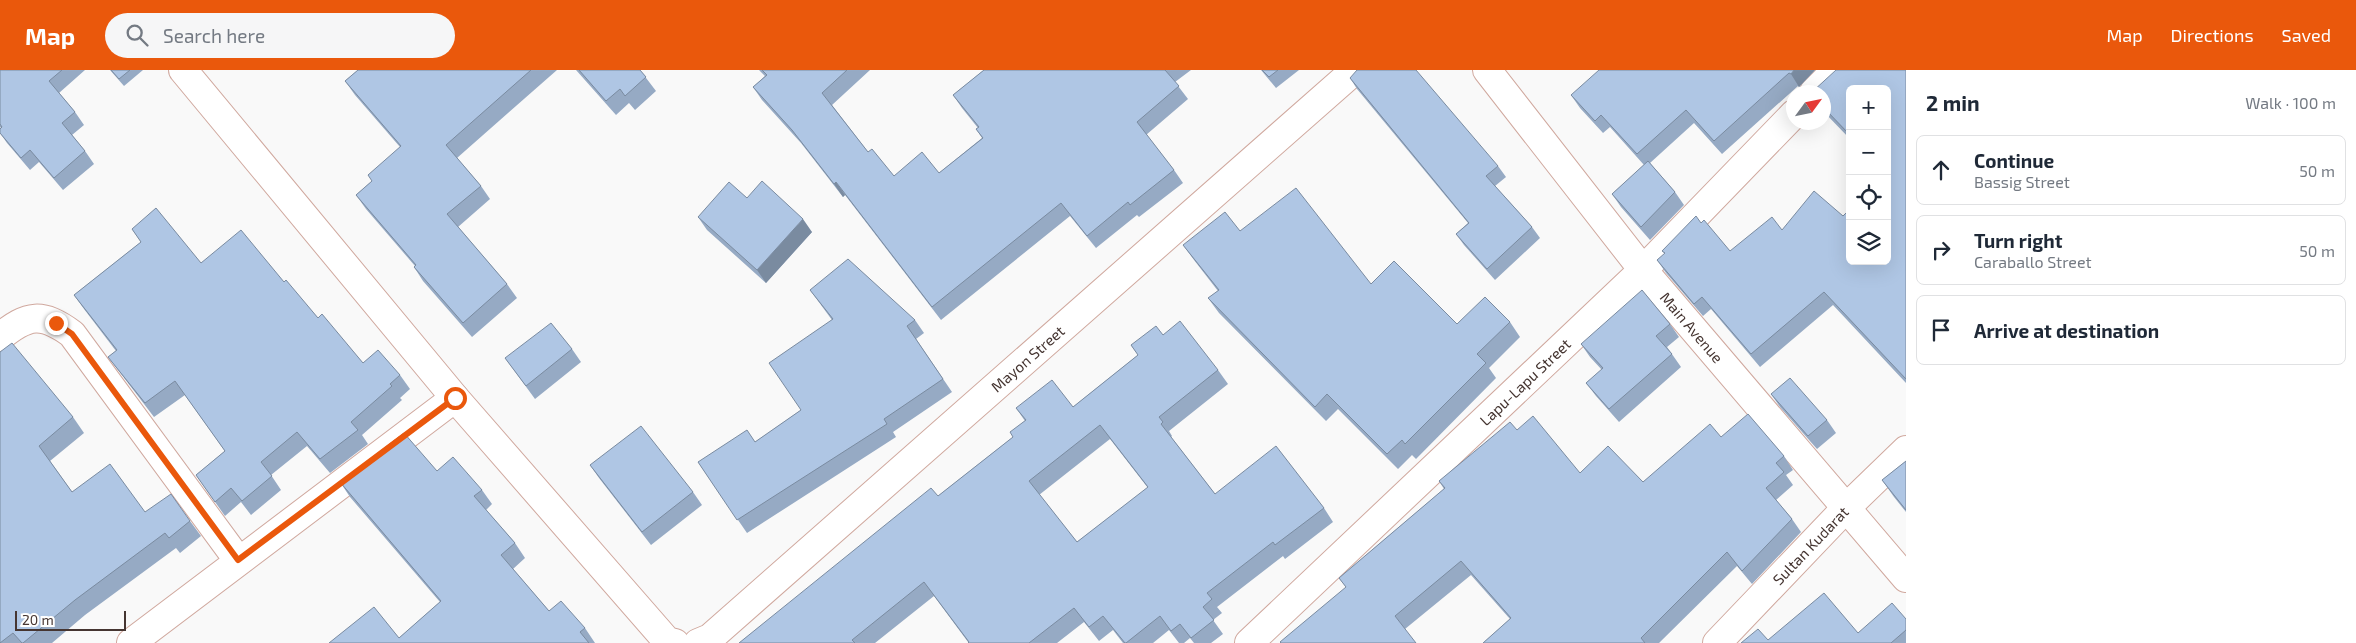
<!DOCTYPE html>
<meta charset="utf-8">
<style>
body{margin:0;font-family:"Exo 2",sans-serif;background:#f6f6f7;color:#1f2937}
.controls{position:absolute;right:15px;top:15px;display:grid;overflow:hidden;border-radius:8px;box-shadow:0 5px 20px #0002}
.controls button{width:45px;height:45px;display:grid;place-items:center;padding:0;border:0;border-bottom:1px solid #e0e1e3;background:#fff;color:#1f2937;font:25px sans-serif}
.compass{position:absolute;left:1786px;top:15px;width:45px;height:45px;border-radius:50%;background:#fff;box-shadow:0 5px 20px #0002;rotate:57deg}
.scale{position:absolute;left:15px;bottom:12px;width:111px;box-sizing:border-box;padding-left:5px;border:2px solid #453531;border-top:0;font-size:14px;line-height:18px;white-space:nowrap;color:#453531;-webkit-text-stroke:4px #fff;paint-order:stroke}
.stop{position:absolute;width:15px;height:15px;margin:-11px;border:4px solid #ea580c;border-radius:50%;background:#fff}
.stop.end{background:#ea580c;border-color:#fff;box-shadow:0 1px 5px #0008}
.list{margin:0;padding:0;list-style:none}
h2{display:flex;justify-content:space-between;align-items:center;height:65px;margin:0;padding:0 20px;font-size:21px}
h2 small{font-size:16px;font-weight:400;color:#747a83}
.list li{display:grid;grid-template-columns:32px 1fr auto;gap:15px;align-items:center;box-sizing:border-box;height:70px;margin:0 10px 10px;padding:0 10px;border:1px solid #e0e1e3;border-radius:8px}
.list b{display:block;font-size:19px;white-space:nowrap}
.list p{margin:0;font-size:16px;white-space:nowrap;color:#747a83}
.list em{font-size:16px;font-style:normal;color:#747a83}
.icon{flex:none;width:28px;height:28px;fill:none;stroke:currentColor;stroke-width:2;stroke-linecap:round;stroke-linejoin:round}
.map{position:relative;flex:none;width:1906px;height:573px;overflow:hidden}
header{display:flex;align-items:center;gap:30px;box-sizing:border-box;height:70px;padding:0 25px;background:#ea580c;color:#fff}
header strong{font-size:24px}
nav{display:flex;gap:28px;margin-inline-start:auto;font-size:18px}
.search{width:350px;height:45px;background:#f6f6f7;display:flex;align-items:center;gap:12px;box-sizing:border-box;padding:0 18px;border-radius:28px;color:#747a83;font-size:19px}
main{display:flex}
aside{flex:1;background:#fff}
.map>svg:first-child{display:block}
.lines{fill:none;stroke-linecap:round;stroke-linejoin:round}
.minor-casing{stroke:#d0a89e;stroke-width:30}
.minor{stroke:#fff;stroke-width:28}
.wall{fill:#96aac4;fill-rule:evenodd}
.shaded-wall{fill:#7a8ba0}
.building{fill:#afc6e4;stroke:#7a8ba0;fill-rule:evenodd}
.route{stroke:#ea580c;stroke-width:6}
.labels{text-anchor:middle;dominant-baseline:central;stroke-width:5;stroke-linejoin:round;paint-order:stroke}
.street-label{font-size:15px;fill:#453531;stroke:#fff}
</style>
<header>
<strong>Map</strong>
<div class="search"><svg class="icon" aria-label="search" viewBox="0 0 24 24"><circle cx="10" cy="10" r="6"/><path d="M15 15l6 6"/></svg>Search here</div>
<nav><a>Map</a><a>Directions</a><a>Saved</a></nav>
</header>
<main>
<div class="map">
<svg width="1906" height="573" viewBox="0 0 1906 573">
<rect width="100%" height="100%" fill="#f9f9f9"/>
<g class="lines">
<g class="minor-casing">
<g id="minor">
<path d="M183 0 455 328 667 571 675 573"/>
<path id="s1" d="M1487 0 1643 200 1906 508"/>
<path d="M1814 22 1836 0"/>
<path d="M0 267C28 244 42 242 72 264L238 490"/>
<path d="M131 573 455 328"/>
<path id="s2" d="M698 573 710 568 1355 0"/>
<path id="s3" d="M1249 573 1643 200 1794 44"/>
<path id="s4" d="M1717 573 1847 437 1906 380"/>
</g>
</g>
<use href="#minor" class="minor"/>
</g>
<path class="wall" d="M0 0H85L59 23 75 42 84 55 72 65 85 81 94 94 63 120 39 92 30 100 7 73 0 63 1 58 0 57Z
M110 0H143L124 16Z
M358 0H557L457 88 481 116 490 129 458 157 507 214 517 228 472 267 423 211 414 197 415 196 366 139 356 125 372 111 400 77 355 25 345 11Z
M576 0H640L656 21 635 40 629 33 616 45Z
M759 0H870L832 35 868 82 894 106 939 103 982 68 976 59 978 58 962 38 953 25 984 0H1191L1175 12 1188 29 1146 65 1174 100 1183 113 1139 147 1137 145 1096 178 1070 146 941 250 845 125 843 127 801 73 762 30 753 17 765 6Z
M1261 0H1299L1276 18Z
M1815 0 1799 17 1798 16 1722 84 1694 53 1650 93 1675 122 1684 135 1650 170 1621 137 1612 124 1644 95 1610 57 1603 63 1580 38 1571 25Z
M1906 0V313L1833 235 1760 297 1711 239 1703 246 1666 203 1657 190 1665 184 1662 181 1701 153 1730 181 1782 160 1887 191V19H1850V69L1824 42V22Z
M1350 8 1498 96 1506 107 1495 116 1532 157 1540 168 1495 210 1464 175 1456 164 1468 153 1357 19Z
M747 128 812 162 766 213 707 160 698 147Z
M132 159 201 193 284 212 318 248 363 293 400 305 410 319 400 328 402 330 362 365 368 374 330 403 307 376 271 405 281 420 251 445 241 432 225 446 196 405 225 381 185 325 154 347 108 287 116 281 84 239 74 225 141 172Z
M1240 161 1371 214 1457 254 1510 252 1520 267 1489 298 1496 308 1416 389 1412 385 1398 399 1338 339 1326 351 1219 243 1208 228 1218 221 1194 190 1183 175Z
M810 220 915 250 924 263 916 269 952 322 893 362 896 367 747 463 698 392 755 372 801 340 832 250Z
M1670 254 1679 267 1667 277 1681 297 1619 352 1596 326 1586 313 1602 300 1590 287 1581 274Z
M1163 265 1218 300 1228 314 1169 361 1172 366 1171 367 1215 424 1324 438 1333 452 1285 489 1283 486 1217 537 1222 543 1213 550 1223 564 1211 573H1194L1190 568 1184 573H1179L1169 560 1153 573H1123L1113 560 1099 571 1084 552 1057 573H968V572L934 526 875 573H739L938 426 1013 367 1025 351 1016 338 1073 337 1138 285 1131 275ZM1110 369 1148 418 1077 472 1039 425Z
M572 279 581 292 535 329 505 288Z
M0 282 73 347 84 363 50 391 72 422 145 442 190 451 201 466 180 483 176 478 85 545 52 573H0Z
M1771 324 1827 350 1836 363 1817 379 1780 337Z
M1517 360 1580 403 1643 412 1721 367 1784 386 1793 400 1786 405 1793 415 1776 430 1792 449 1801 462 1752 514 1737 496 1659 573H1483L1510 549 1471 505 1405 559 1346 517 1339 508 1444 419 1439 411Z
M1906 391V442L1894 427 1882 410Z
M590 395 693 422 702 435 651 475 599 408Z
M437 401 482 420 492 434 486 440 515 473 525 488 513 499 549 541 585 558 595 573H329L399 568 440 532 350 427 340 412Z
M1906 549V573H1741L1858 563Z"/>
<path class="shaded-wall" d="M1794 0H1815L1799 17 1791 4Z
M836 112 845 125 843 127 834 114Z
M803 149 812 162 766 213 757 200Z"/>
<path class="building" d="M0 0H62L49 11 75 42 62 53 85 81 54 108 30 80 21 88 0 63V59L2 57 0 54Z
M111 0H130L119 9Z
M358 0H531L446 75 481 116 447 144 507 214 463 253 414 197 416 195 356 125 372 111 368 105 401 76 345 11Z
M579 0H640L646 7 625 26 620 19 606 31Z
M762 0H847L822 23 868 82 872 79 894 106 922 82 939 103 983 68 976 59 979 57 953 25 984 0H1165L1179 16 1137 52 1174 100 1130 135 1128 132 1087 166 1061 133 932 237 836 112 834 114 792 60 753 17 767 5Z
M1262 0H1278L1269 7Z
M1357 0H1416L1498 96 1486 106 1532 157 1487 199 1456 164 1469 153 1350 8Z
M1599 0H1794L1791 4 1789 3 1714 71 1686 40 1637 84 1601 45 1595 51 1571 25Z
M1836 0H1906V309L1824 222 1751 284 1702 227 1694 234 1657 190 1665 183 1662 181 1696 146 1701 153 1704 150 1730 181 1772 147 1782 160 1814 121 1843 146 1850 139V191H1887V19H1850V65L1824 38V22H1812Z
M1648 91 1675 122 1641 157 1612 124Z
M762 111 803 149 757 200 698 147 729 112 747 128Z
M1296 118 1371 214 1394 191 1457 254 1485 227 1510 252 1477 284 1486 293 1405 374 1402 370 1387 384 1327 324 1315 337 1208 228 1219 220 1183 175 1225 142 1240 161Z
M156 138 201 193 241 160 284 212 286 210 318 248 322 244 363 293 378 280 400 305 390 314 392 316 351 352 358 360 320 389 297 362 261 392 272 406 242 431 231 418 215 432 196 405 225 381 175 311 145 333 108 287 117 280 74 225 141 172 132 159Z
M848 189 915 250 907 256 943 309 884 349 887 354 737 450 698 392 747 360 755 372 801 340 769 293 833 249 810 220Z
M1642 220 1670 254 1656 266 1672 284 1609 339 1586 313 1603 298 1581 274Z
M1180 251 1218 300 1159 347 1163 352 1161 354 1215 424 1276 376 1324 438 1275 475 1273 472 1207 523 1212 529 1203 537 1214 550 1191 568 1180 554 1171 561 1160 546 1126 573H1125L1103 546 1089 557 1074 538 1029 573H968L969 572 924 512 852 570 855 573H739L931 418 938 426 1013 367 1010 362 1026 350 1016 338 1052 310 1073 337 1138 285 1131 275 1156 256 1163 265ZM1100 355 1148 417 1077 472 1029 411Z
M551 253 572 279 526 316 505 288Z
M12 273 73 347 39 376 72 422 110 394 145 442 171 424 190 451 169 468 165 463 75 530 23 573H22L13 563 0 573V282Z
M1790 308 1827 350 1808 366 1771 324Z
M1748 344 1784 386 1776 393 1784 402 1766 418 1792 449 1742 501 1727 482 1641 568 1645 573H1483L1511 548 1461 491 1395 546 1416 573H1281L1280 572 1346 517 1339 508 1445 418 1439 411 1510 352 1517 360 1533 346 1580 403 1608 376 1643 412 1710 354 1721 367Z
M641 356 693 422 642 462 590 395Z
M404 363 437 401 453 387 482 420 474 426 515 473 501 485 549 541 561 531 585 558 580 562 589 573H329L374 537 399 568 441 531 340 412Z
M1906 391V440L1882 410Z
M1824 523 1858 563 1892 533 1906 549V560L1891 573H1741L1758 559 1768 570Z"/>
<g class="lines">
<path class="route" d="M56 253 72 264 238 490 455 328"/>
</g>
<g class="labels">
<g class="street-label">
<text stroke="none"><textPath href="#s1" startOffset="329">Main Avenue</textPath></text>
<text stroke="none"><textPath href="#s2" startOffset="436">Mayon Street</textPath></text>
<text stroke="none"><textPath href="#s3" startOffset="380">Lapu-Lapu Street</textPath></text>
<text stroke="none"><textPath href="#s4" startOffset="135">Sultan Kudarat</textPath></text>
</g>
</g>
</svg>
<div class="controls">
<button>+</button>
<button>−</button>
<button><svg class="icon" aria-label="locate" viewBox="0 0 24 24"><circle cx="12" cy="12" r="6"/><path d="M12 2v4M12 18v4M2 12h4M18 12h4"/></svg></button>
<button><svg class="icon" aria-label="layers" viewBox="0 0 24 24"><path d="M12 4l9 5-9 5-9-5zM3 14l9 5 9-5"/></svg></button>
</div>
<svg class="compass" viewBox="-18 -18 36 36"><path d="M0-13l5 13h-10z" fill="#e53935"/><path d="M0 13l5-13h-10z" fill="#747a83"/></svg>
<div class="scale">20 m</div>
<div class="stop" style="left:455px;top:328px"></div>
<div class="stop end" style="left:56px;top:253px"></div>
</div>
<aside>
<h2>2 min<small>Walk · 100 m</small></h2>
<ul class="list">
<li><svg class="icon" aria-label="ahead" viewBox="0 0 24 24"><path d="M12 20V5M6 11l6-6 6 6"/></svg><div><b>Continue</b><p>Bassig Street</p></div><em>50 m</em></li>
<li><svg class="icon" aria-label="right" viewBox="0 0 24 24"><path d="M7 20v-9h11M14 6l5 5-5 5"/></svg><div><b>Turn right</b><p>Caraballo Street</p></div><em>50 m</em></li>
<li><svg class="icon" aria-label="arrive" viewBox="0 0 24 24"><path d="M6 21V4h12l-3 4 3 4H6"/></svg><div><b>Arrive at destination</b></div></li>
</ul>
</aside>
</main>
